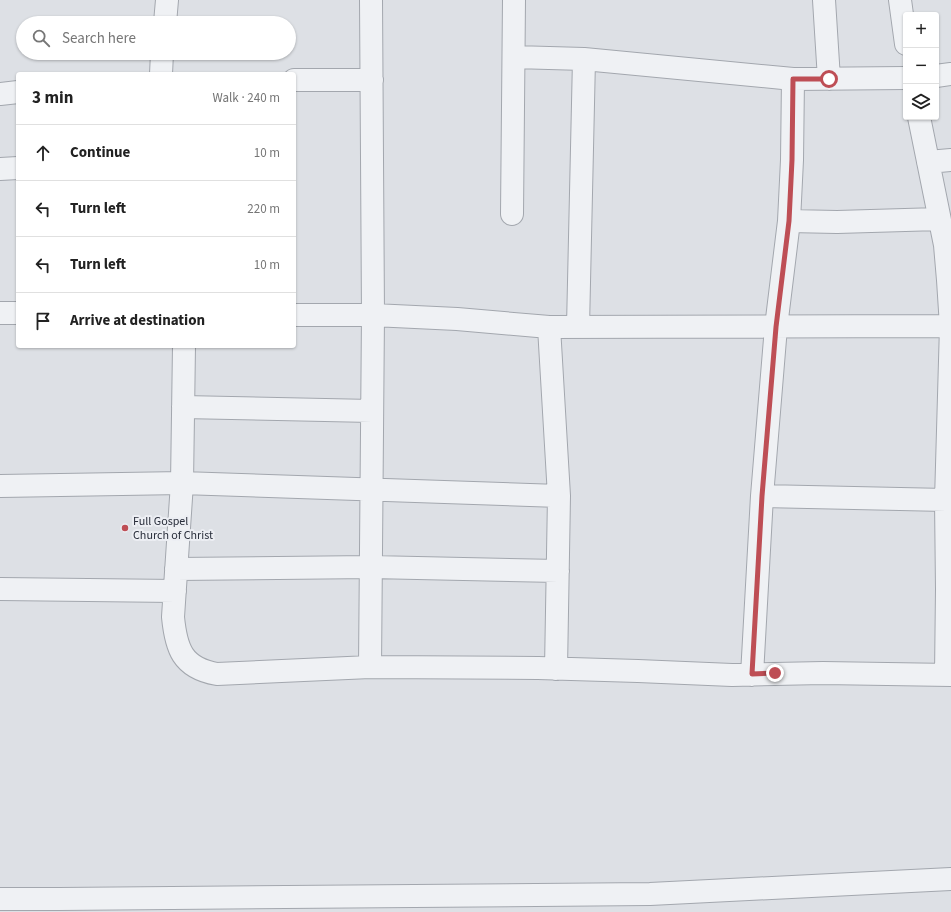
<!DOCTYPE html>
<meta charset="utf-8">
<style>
body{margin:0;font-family:"Source Sans 3",sans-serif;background:#f2f2f2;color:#222}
.controls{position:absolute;right:12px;top:12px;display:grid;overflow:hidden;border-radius:4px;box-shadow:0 1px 3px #0004}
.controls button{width:36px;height:36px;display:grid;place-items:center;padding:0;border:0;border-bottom:1px solid #e0e0e0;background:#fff;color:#222;font:20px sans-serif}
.stop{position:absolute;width:12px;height:12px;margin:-9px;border:3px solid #be4e55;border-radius:50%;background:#fff}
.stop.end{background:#be4e55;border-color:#fff;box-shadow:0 1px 4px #0008}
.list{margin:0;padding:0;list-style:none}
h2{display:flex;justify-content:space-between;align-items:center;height:52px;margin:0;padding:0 16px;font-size:17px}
h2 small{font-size:13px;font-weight:400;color:#767676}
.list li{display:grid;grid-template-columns:26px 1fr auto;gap:12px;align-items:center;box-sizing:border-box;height:56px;padding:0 16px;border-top:1px solid #e0e0e0}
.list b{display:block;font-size:15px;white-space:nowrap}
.list em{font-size:13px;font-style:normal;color:#767676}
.icon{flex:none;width:22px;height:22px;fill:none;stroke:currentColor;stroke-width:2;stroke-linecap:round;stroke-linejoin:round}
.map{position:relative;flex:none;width:951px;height:912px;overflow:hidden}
.search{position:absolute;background:#fff;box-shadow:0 1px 3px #0004;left:16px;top:16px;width:280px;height:44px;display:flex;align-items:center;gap:10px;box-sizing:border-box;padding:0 14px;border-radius:22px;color:#767676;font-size:15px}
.panel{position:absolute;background:#fff;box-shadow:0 1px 3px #0004;left:16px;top:72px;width:280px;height:276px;border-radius:4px}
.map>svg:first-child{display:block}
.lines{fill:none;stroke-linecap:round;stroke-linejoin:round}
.minor-casing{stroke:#a3a7ae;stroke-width:24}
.minor{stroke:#eff1f4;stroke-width:22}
.route{stroke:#be4e55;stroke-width:5}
.poi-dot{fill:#be4e55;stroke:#eceef3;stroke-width:1.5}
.labels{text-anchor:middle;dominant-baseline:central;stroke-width:4;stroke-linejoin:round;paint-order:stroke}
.poi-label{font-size:12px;fill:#282d3a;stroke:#eceef3;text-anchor:start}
</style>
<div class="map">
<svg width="951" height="912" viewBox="0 0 951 912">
<rect width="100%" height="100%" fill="#dde0e5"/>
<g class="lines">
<g class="minor-casing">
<path id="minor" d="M824 0 829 79
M900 0 906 44
M165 23 167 0
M514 57 584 59 793 79 906 78
M161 74 162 53
M936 76 951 74
M294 80H372
M0 94 18 92
M919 117 945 245 948 280 951 326 946 500 947 589 946 675
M928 162 951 160
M0 169 18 168
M512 214 514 0
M789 221 837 222 939 219
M0 313H18
M294 315H373L457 319 549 327 951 326
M549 327 559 496 556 669
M578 327 584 59
M184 346 182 483 173 617C176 648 182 668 217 674L370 667 538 668 638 671 732 675 823 673 951 675
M183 407 372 411
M0 486 182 483 559 496
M762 496 946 500
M176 569 371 567 558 571
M0 589 175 591
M370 667 373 315 371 0
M752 675 762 496 776 327 789 221 792 160 793 79
M0 899H59L650 894 951 879"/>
</g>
<use href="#minor" class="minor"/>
</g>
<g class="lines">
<path class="route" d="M775 673 752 674 762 496 776 327 789 221 792 160 793 79H829"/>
</g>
<circle class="poi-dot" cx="125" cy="528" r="4"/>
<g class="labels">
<g class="poi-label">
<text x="133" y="521">Full Gospel<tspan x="133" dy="14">Church of Christ</tspan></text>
</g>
</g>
</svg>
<div class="controls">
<button>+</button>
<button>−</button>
<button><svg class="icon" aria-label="layers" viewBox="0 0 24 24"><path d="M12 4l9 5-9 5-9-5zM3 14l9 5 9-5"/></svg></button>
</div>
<div class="stop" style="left:829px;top:79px"></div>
<div class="stop end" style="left:775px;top:673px"></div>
<div class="search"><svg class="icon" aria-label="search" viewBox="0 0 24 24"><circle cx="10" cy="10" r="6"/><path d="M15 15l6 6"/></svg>Search here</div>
<section class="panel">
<h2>3 min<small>Walk · 240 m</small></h2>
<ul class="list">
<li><svg class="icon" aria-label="ahead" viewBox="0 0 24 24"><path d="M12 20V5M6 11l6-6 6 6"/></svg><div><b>Continue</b></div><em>10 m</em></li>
<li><svg class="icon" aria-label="left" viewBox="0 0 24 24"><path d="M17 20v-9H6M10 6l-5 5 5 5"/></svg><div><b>Turn left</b></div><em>220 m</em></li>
<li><svg class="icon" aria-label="left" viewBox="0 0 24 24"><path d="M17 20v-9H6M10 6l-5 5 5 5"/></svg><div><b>Turn left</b></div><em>10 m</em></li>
<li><svg class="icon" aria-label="arrive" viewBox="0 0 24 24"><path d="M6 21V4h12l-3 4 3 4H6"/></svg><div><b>Arrive at destination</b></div></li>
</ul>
</section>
</div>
